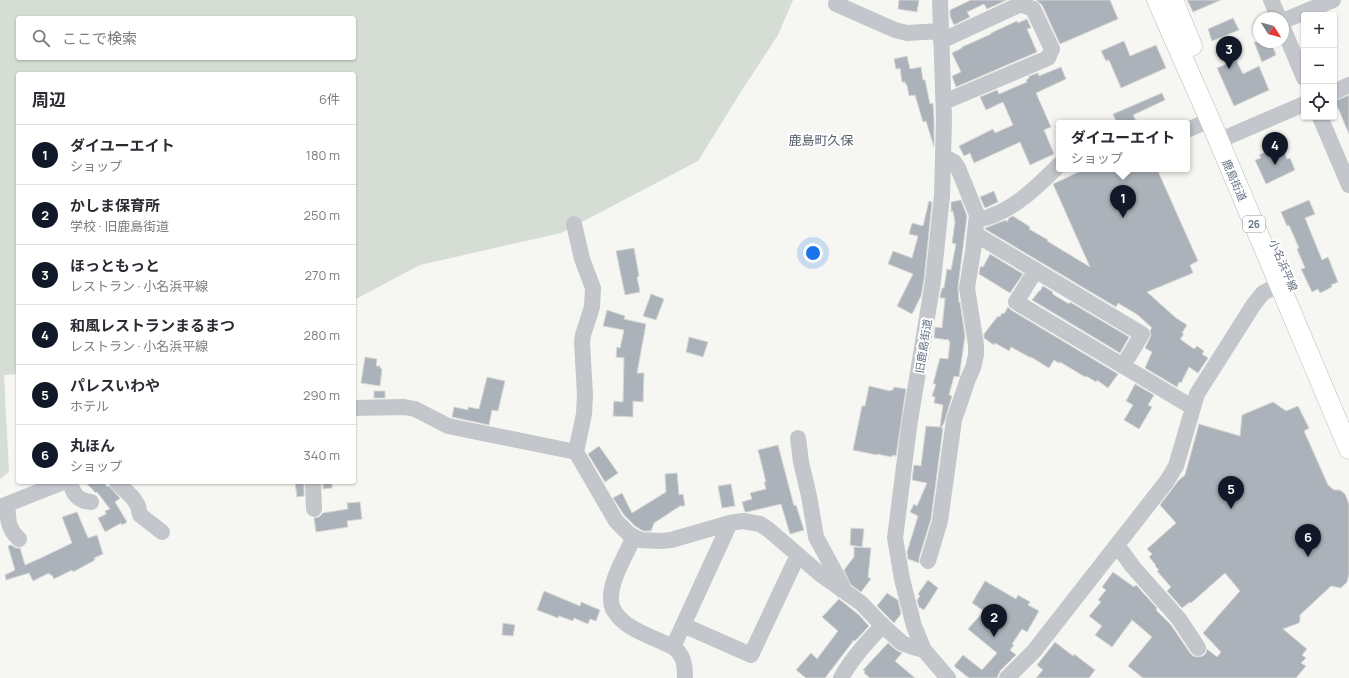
<!DOCTYPE html>
<html lang="ja">
<meta charset="utf-8">
<style>
body{margin:0;font-family:Manrope,"Noto Sans JP",sans-serif;background:#f2f2f3;color:#2b2b33}
.controls{position:absolute;right:12px;top:12px;display:grid;overflow:hidden;border-radius:4px;box-shadow:0 1px 3px #0004}
.controls button{width:36px;height:36px;display:grid;place-items:center;padding:0;border:0;border-bottom:1px solid #e1e1e2;background:#fff;color:#2b2b33;font:20px sans-serif}
.compass{position:absolute;left:1253px;top:12px;width:36px;height:36px;border-radius:50%;background:#fff;box-shadow:0 1px 3px #0004;rotate:127deg}
.you{position:absolute;left:813px;top:253px;width:14px;height:14px;margin:-10px;border:3px solid #fff;border-radius:50%;background:#1a73e8;box-shadow:0 0 0 6px #1a73e833}
.badge{display:grid;place-items:center;width:26px;height:26px;border-radius:50%;background:#111827;color:#fff;font-size:13px;font-weight:700}
.pin{position:absolute;translate:-50% -33px;filter:drop-shadow(0 1px 2px #0008)}
.pin::after{content:'';position:absolute;top:21px;width:14px;height:12px;background:inherit;clip-path:polygon(0 0,100% 0,50% 100%)}
.popup{position:absolute;left:1056px;top:120px;width:134px;height:52px;box-sizing:border-box;display:grid;place-content:center;border-radius:4px;background:#fff;filter:drop-shadow(0 1px 3px #0005);font-size:13px;white-space:nowrap;color:#7c7c81}
.popup b{font-size:15px;color:#2b2b33}
.popup::after{content:'';position:absolute;left:50%;top:100%;margin-left:-8px;border:8px solid transparent;border-top-color:#fff}
.list{margin:0;padding:0;list-style:none}
h2{display:flex;justify-content:space-between;align-items:center;height:52px;margin:0;padding:0 16px;font-size:17px}
h2 small{font-size:13px;font-weight:400;color:#7c7c81}
.list li{display:grid;grid-template-columns:26px 1fr auto;gap:12px;align-items:center;box-sizing:border-box;height:60px;padding:0 16px;border-top:1px solid #e1e1e2}
.list b{display:block;font-size:15px;white-space:nowrap}
.list p{margin:0;font-size:13px;white-space:nowrap;color:#7c7c81}
.list em{font-size:13px;font-style:normal;color:#7c7c81}
.icon{flex:none;width:22px;height:22px;fill:none;stroke:currentColor;stroke-width:2;stroke-linecap:round;stroke-linejoin:round}
.map{position:relative;flex:none;width:1349px;height:678px;overflow:hidden}
.search{position:absolute;background:#fff;box-shadow:0 1px 3px #0004;left:16px;top:16px;width:340px;height:44px;display:flex;align-items:center;gap:10px;box-sizing:border-box;padding:0 14px;border-radius:4px;color:#7c7c81;font-size:15px}
.panel{position:absolute;background:#fff;box-shadow:0 1px 3px #0004;left:16px;top:72px;width:340px;height:412px;border-radius:4px}
.map>svg:first-child{display:block}
.green{fill:#d6ddd4;fill-rule:evenodd}
.building{fill:#acb2b9;stroke:#d7d7d5}
.lines{fill:none;stroke-linecap:round;stroke-linejoin:round}
.major-casing{stroke:#b6b9be;stroke-width:21}
.minor{stroke:#c3c6ca;stroke-width:16}
.major{stroke:#fff;stroke-width:20}
.labels{text-anchor:middle;dominant-baseline:central;stroke-width:4;stroke-linejoin:round;paint-order:stroke}
.shield{fill:#fff;stroke:#939ca9;stroke-width:1}
.shield-label{font-size:10px;font-weight:bold;fill:#657284}
.street-label{font-size:11px;fill:#657284;stroke:#fff}
.quarter-label{font-size:13px;fill:#535d69;stroke:#fff}
</style>
<div class="map">
<svg width="1349" height="678" viewBox="0 0 1349 678">
<rect width="100%" height="100%" fill="#f6f6f2"/>
<path class="green" d="M0 0H793L778 35 742 90 698 161 561 233 420 265 354 300V74H18V374L4 375 9 472 0 479ZM18 18H354V58H18Z"/>
<path class="building" d="M899 0H919L917 12 898 9Z
M971 0H1007L987 9 984 4 967 12 970 17 954 25 950 16V10Z
M1036 0H1110L1118 19 1060 44 1042 5Z
M1187 0H1221L1193 12Z
M1233 18 1239 30 1212 41 1208 29Z
M1027 19 1031 28 1027 29 1037 52 956 87 952 76 961 72 952 53 962 48V47L991 34V33L1017 21 1018 23Z
M1124 41 1130 56 1156 45 1166 68 1121 88 1109 60 1106 61 1101 51Z
M1254 42H1271L1276 55 1262 62Z
M907 56 910 69 921 67 923 80H925L930 104 933 103 934 119V147L926 121 923 122 915 95 909 96 907 85H906L905 82H902L900 68 896 69 894 59Z
M1236 60 1243 74 1259 66 1269 90 1234 106 1217 68Z
M1061 67 1066 79 1036 93 1051 127 1044 130 1054 154 1030 165 1020 142 974 163 970 153 964 156 959 146 993 129 995 133 1013 125 1003 102 986 110 980 97 997 90 999 94 1027 82 1026 80 1029 78V76L1038 73 1039 76Z
M1162 93 1165 100 1133 115 1137 123H1117L1113 114Z
M1349 95V134L1335 101Z
M1281 145 1287 159 1290 158 1295 170 1266 184 1255 160 1261 158 1259 155Z
M1085 169H1157L1198 261 1190 265 1193 273 1147 292 1176 318 1187 325 1182 333 1184 334 1180 339 1194 349 1197 346 1204 351 1202 354 1208 358 1198 373 1189 367 1181 383 1179 382 1177 387 1145 368 1152 352 1145 348 1150 338 1151 335 1150 330 1152 328 1138 315 1118 303 1116 307 985 229V228L1006 220 1007 222 1009 218 1013 216 1030 227 1029 229 1048 240 1047 241 1090 267 1053 184Z
M994 191 998 202 985 208 980 197Z
M961 200 967 216 958 287 959 303 960 302 965 336 959 377 954 376 949 395 952 396 944 423 941 428H943L931 519 919 558V563L908 559 907 552 918 516 910 512 914 504 917 506 927 483 912 480 914 465 921 466 926 426 940 427 943 405 934 403 935 397 932 396 936 384H933L940 358 948 359 950 342H949V340L934 338 935 327 942 328 945 298H940V296L942 288H944L947 269 951 270 956 244 952 243 955 222 953 211 951 212V202Z
M1309 200 1315 214 1305 218 1322 260 1328 257 1338 282 1331 285 1332 287 1320 293 1318 289 1312 292 1301 269 1305 268 1297 249 1299 248 1289 225 1287 226 1281 212Z
M929 201 932 202 924 280 921 296 912 314 897 306 913 274 888 264 893 251 912 258 918 236 909 234 912 223 923 226Z
M634 248 639 276 637 277 640 292 625 295 616 251Z
M990 254 1023 274 1010 293 979 274 980 268 981 266 983 267Z
M1043 286 1053 292 1052 293 1054 295 1069 304 1070 302 1129 337 1120 353 1032 300 1039 291H1040Z
M651 294 664 299 656 320 643 316Z
M1008 307 1011 310 1118 374 1108 388 1097 380 1096 382 1086 376 1085 377 1060 362 1059 363 1054 360 1049 368 1031 357V358L1011 347 1009 351 995 343 994 345 984 338V334L998 316 1000 317 1002 313 1004 314Z
M607 310 625 316 624 319 646 324 637 373H644L643 402 633 401V417L613 416 614 401 623 402 624 358 616 357 617 347 620 348 624 330 603 326Z
M689 337 708 342 703 357 686 352Z
M365 357 377 359 376 366H380V368L382 369 380 386 361 383Z
M487 377 505 381 498 411 492 410 489 425 452 417 454 407 468 410V407L479 409Z
M1135 384 1154 395 1148 405 1152 407 1139 429 1124 420 1133 405 1126 401Z
M869 386 890 391 891 390H893L894 387 906 389 896 456 892 455V457L877 454V455L853 450 862 406H865Z
M374 391H385V398H374Z
M1273 402 1286 411 1298 406 1309 428 1304 431 1328 485 1334 490H1340L1345 494 1349 504V574L1347 582 1341 588 1331 586 1300 615V620L1299 623 1283 629 1307 649 1302 655 1306 658 1301 663 1306 666 1296 678H1143L1128 666 1152 637 1132 620 1112 647 1095 635 1102 626 1089 616 1101 602 1098 600 1106 590 1102 587 1113 572 1134 587 1136 585 1157 608 1156 610 1171 625 1190 653 1193 656 1198 657 1203 656 1206 653 1207 649 1217 657 1221 652 1203 633 1240 591 1225 573 1191 603 1190 602 1182 608 1167 591 1171 587 1157 571 1159 570 1155 566 1156 565 1149 557 1152 554 1147 549 1176 523 1160 505 1179 480 1185 475 1199 424 1240 436 1242 415Z
M778 445 794 506 796 505 804 530 790 534 781 504 747 512H745L742 502 752 499 750 493 766 489 764 482H766L758 450Z
M599 446 618 473 605 482 588 454Z
M677 473 679 495 683 494 685 506H680L654 523 651 531H643L635 526 624 515 613 498 622 493 632 513 666 492 665 474Z
M85 482H108L105 485 108 487 109 486 120 498 115 502 127 522 122 525 121 523 105 532 98 518 106 514 105 511 110 509 97 492 96 493Z
M295 482H304V496L297 497Z
M323 482H332V488L323 489Z
M731 484 735 506 722 508 718 486Z
M360 502 362 519 347 521 348 527 316 532 314 518 319 517 323 513 348 509 347 503Z
M77 512 88 538 97 535 103 554 94 558 95 560 73 572 72 570 54 579 52 575H50L49 573 33 581 29 573 6 580 5 575 15 570 8 546 11 545 16 548H20L25 565 41 558 72 543 62 517Z
M851 528 864 529 862 547 850 545Z
M854 547 871 548 868 577 871 579 861 592 851 585 844 570 854 557Z
M928 580 938 588 924 610 919 607 917 600 920 596 918 594Z
M985 581 1016 599 1018 595 1030 602 1028 605 1039 611 1027 632 1022 629 1012 644 1014 645 1010 650 1016 655 1000 671 997 678H969L954 666 963 655 982 670 997 653 968 629 984 611 972 603Z
M544 591 580 606 581 602 600 610 596 621 590 619 588 624 574 618 573 621 559 616 558 618 537 610Z
M887 593 898 600 901 614 894 623 877 606Z
M839 599 859 615 869 626 855 641 854 640 825 678H806L796 670 811 653 817 659 838 631 822 617Z
M503 623 515 625 513 636 502 635Z
M1055 642 1073 656 1074 654 1095 670 1089 678H1036L1043 670 1037 665Z
M888 643 896 650 902 653 895 661 915 678H870L864 673 865 671 863 670Z"/>
<g class="lines">
<g class="major-casing">
<path id="major" d="M1157 0 1210 120 1349 449
M1173 0 1192 46"/>
</g>
<path class="minor" d="M940 0 944 119 942 196 933 281 909 427 895 538 902 579 914 626 924 650 948 678
M1271 0 1279 18
M836 4 895 30 907 33 941 31
M1283 21 1333 0
M1283 28 1304 78
M941 41 1021 4 1033 9 1052 49 1048 58 944 102
M1334 92 1349 85
M1320 117 1349 185
M1187 130 1210 120
M1218 141 1304 104
M977 220C1010 214 1036 188 1059 165
M574 224 582 259 593 288 592 307 583 335 582 342 585 395 584 414 576 452 616 521 629 534 640 540 661 541 671 540 730 523 743 521 760 524 769 530 820 574 861 603 881 624 902 643 913 647 924 650
M975 234 1142 334 1123 366
M1036 270 1016 302 1192 407
M354 408 404 407 415 409 448 426 576 452
M798 438 801 462 809 496 816 537 842 585V590
M70 482C73 494 78 501 91 502
M117 482 133 498 138 506 140 515 162 532
M313 482 314 509
M8 504C7 518 8 529 19 539
M0 507 63 482
M634 537C626 555 604 589 613 609 617 616 624 623 631 627 644 635 659 640 673 647 684 655 685 665 685 678
M1117 545 1133 567 1179 619 1198 648
M928 561 940 521 954 420 968 379 973 368 976 355V345L967 288 973 251 977 215 958 168 954 162 943 156
M683 625 751 655 798 555
M673 647 730 523
M841 678C852 658 867 642 883 625
M1007 678 1034 651 1167 481 1176 466 1197 394 1254 304 1263 293 1280 284"/>
<use href="#major" class="major"/>
</g>
<g class="labels">
<rect class="shield" x="1243" y="216" width="22" height="16" rx="3"/>
<g class="shield-label">
<text x="1254" y="224">26</text>
</g>
<g class="street-label">
<text transform="translate(1235 180) rotate(67)">鹿島街道</text>
<text transform="translate(1284 265) rotate(67)">小名浜平線</text>
<text transform="translate(923 346) rotate(-81)">旧鹿島街道</text>
</g>
<g class="quarter-label">
<text x="821" y="140">鹿島町久保</text>
</g>
</g>
</svg>
<div class="controls">
<button>+</button>
<button>−</button>
<button><svg class="icon" aria-label="locate" viewBox="0 0 24 24"><circle cx="12" cy="12" r="6"/><path d="M12 2v4M12 18v4M2 12h4M18 12h4"/></svg></button>
</div>
<svg class="compass" viewBox="-18 -18 36 36"><path d="M0-13l5 13h-10z" fill="#e53935"/><path d="M0 13l5-13h-10z" fill="#7c7c81"/></svg>
<div class="you"></div>
<div class="pin badge" style="left:1123px;top:218px">1</div>
<div class="popup"><b>ダイユーエイト</b>ショップ</div>
<div class="pin badge" style="left:994px;top:637px">2</div>
<div class="pin badge" style="left:1229px;top:69px">3</div>
<div class="pin badge" style="left:1275px;top:165px">4</div>
<div class="pin badge" style="left:1231px;top:509px">5</div>
<div class="pin badge" style="left:1308px;top:557px">6</div>
<div class="search"><svg class="icon" aria-label="search" viewBox="0 0 24 24"><circle cx="10" cy="10" r="6"/><path d="M15 15l6 6"/></svg>ここで検索</div>
<section class="panel">
<h2>周辺<small>6件</small></h2>
<ul class="list">
<li><span class="badge">1</span><div><b>ダイユーエイト</b><p>ショップ</p></div><em>180 m</em></li>
<li><span class="badge">2</span><div><b>かしま保育所</b><p>学校 · 旧鹿島街道</p></div><em>250 m</em></li>
<li><span class="badge">3</span><div><b>ほっともっと</b><p>レストラン · 小名浜平線</p></div><em>270 m</em></li>
<li><span class="badge">4</span><div><b>和風レストランまるまつ</b><p>レストラン · 小名浜平線</p></div><em>280 m</em></li>
<li><span class="badge">5</span><div><b>パレスいわや</b><p>ホテル</p></div><em>290 m</em></li>
<li><span class="badge">6</span><div><b>丸ほん</b><p>ショップ</p></div><em>340 m</em></li>
</ul>
</section>
</div>
